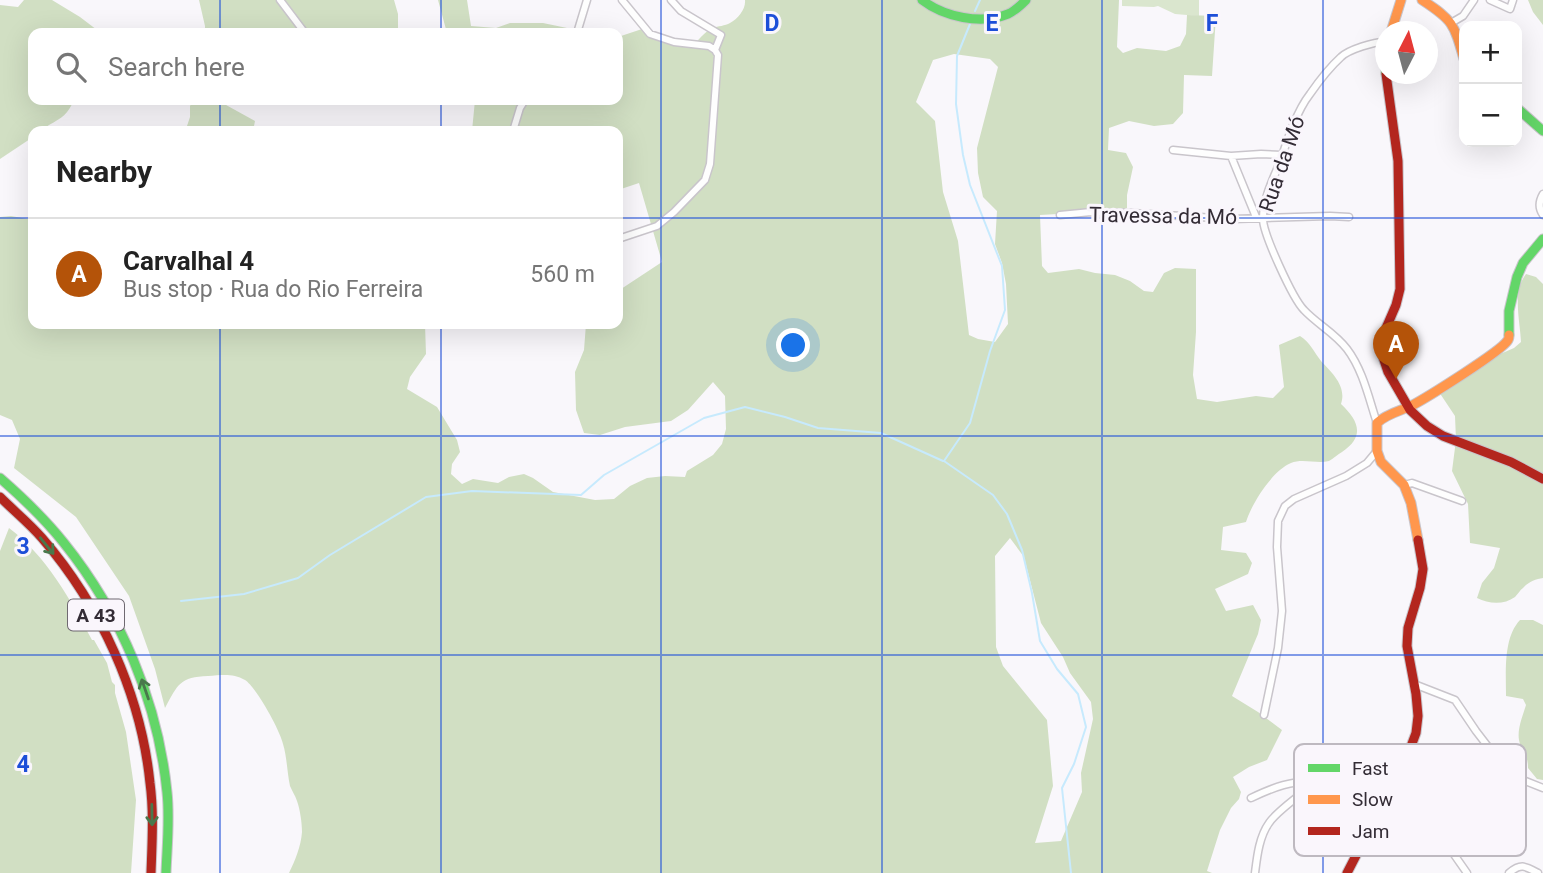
<!DOCTYPE html>
<meta charset="utf-8">
<style>
body{margin:0;font-family:Roboto,sans-serif;background:#f2f2f2;color:#222}
.controls{position:absolute;right:21px;top:21px;display:grid;overflow:hidden;border-radius:14px;box-shadow:0 7px 28px #0002}
.controls button{width:63px;height:63px;display:grid;place-items:center;padding:0;border:0;border-bottom:2px solid #e0e0e0;background:#fff;color:#222;font:35px sans-serif}
.compass{position:absolute;left:1375px;top:21px;width:63px;height:63px;border-radius:50%;background:#fff;box-shadow:0 7px 28px #0002;rotate:6deg}
.you{position:absolute;left:794px;top:346px;width:24px;height:24px;margin:-18px;border:5px solid #fff;border-radius:50%;background:#1a73e8;box-shadow:0 0 0 10px #1a73e833}
.badge{display:grid;place-items:center;width:46px;height:46px;border-radius:50%;background:#b45309;color:#fff;font-size:23px;font-weight:700}
.pin{position:absolute;translate:-50% -58px;filter:drop-shadow(0 2px 4px #0008)}
.pin::after{content:'';position:absolute;top:37px;width:24px;height:21px;background:inherit;clip-path:polygon(0 0,100% 0,50% 100%)}
.list{margin:0;padding:0;list-style:none}
h2{display:flex;justify-content:space-between;align-items:center;height:91px;margin:0;padding:0 28px;font-size:30px}
h2 small{font-size:23px;font-weight:400;color:#767676}
.list li{display:grid;grid-template-columns:46px 1fr auto;gap:21px;align-items:center;box-sizing:border-box;height:112px;padding:0 28px;border-top:2px solid #e0e0e0}
.list b{display:block;font-size:26px;white-space:nowrap}
.list p{margin:0;font-size:23px;white-space:nowrap;color:#767676}
.list em{font-size:23px;font-style:normal;color:#767676}
.icon{flex:none;width:38px;height:38px;fill:none;stroke:currentColor;stroke-width:2;stroke-linecap:round;stroke-linejoin:round}
.map{position:relative;flex:none;width:1543px;height:873px;overflow:hidden}
.search{position:absolute;background:#fff;box-shadow:0 7px 28px #0002;left:28px;top:28px;width:595px;height:77px;display:flex;align-items:center;gap:18px;box-sizing:border-box;padding:0 24px;border-radius:14px;color:#767676;font-size:26px}
.panel{position:absolute;background:#fff;box-shadow:0 7px 28px #0002;left:28px;top:126px;width:595px;height:203px;border-radius:14px}
.map>svg:first-child{display:block}
.green{fill:#dae6ce}
.forest{fill:#d1dfc3;fill-rule:evenodd}
.lines{fill:none;stroke-linecap:round;stroke-linejoin:round}
.stream{stroke:#c7eafd;stroke-width:2}
.street-casing{stroke:#c9c5cb;stroke-width:9}
.fast-casing{stroke:#c9c5cb;stroke-width:11}
.slow-casing{stroke:#c9c5cb;stroke-width:11}
.jam-casing{stroke:#c9c5cb;stroke-width:11}
.street{stroke:#fefefe;stroke-width:6}
.fast{stroke:#63d668;stroke-width:9}
.slow{stroke:#ff974d;stroke-width:9}
.jam{stroke:#b3261e;stroke-width:9}
.oneway{stroke:#49784c}
.grid{fill:none;stroke:#1d4ed8;stroke-width:2;stroke-opacity:0.55}
.labels{text-anchor:middle;dominant-baseline:central;stroke-width:6;stroke-linejoin:round;paint-order:stroke}
.shield{fill:#faf6fc;stroke:#6f6971;stroke-width:2}
.shield-label{font-size:19px;font-weight:bold;fill:#332c35}
.street-label{font-size:21px;fill:#332c35;stroke:#faf6fc}
.key{fill:#faf6fc;stroke:#beb9c0;stroke-width:2}
.key-label{font-size:19px;fill:#332c35}
.grid-label{font-size:23px;text-anchor:middle;font-weight:bold;fill:#1d4ed8;stroke:#faf6fc;stroke-width:6;stroke-linejoin:round;paint-order:stroke}
</style>
<div class="map">
<svg width="1543" height="873" viewBox="0 0 1543 873">
<rect width="100%" height="100%" fill="#f9f7fb"/>
<path class="green" d="M1122 0H1199V16L1175 14 1158 6 1154 7 1122 6Z"/>
<path class="forest" d="M24 0H52L80 17 101 33H33V100H74C68 114 62 118 49 125 43 129 41 131 33 131V137L0 159V5L18 7Z
M199 0H394L398 14V33H205V26Z
M438 0H467L471 26 496 28 510 23H543L567 28 576 33H447Z
M745 0H1119L1117 47 1123 53 1137 48 1166 51 1180 46 1186 34 1187 15 1216 16 1212 76 1184 75 1183 113 1173 124 1154 126 1129 121 1109 128 1108 150 1126 153 1133 167 1127 195V212L1112 209 1091 208 1076 213 1040 215 1042 266 1048 273 1079 269 1095 273 1115 275 1130 281 1144 291 1153 292 1164 273 1175 268 1196 269V332L1193 375 1197 399 1217 402 1256 396 1273 398 1284 387 1279 345 1300 336C1310 342 1314 352 1321 361 1332 373 1347 386 1341 404 1358 420 1366 436 1342 452 1338 454 1333 459 1329 461 1317 464 1302 458 1291 463 1272 471 1252 503 1246 522L1223 527 1221 550 1246 553 1252 563 1248 574 1215 589 1226 611 1253 605 1261 620 1258 634 1232 696 1258 712 1282 730 1267 760 1249 767 1233 777 1241 792 1239 799 1231 808 1220 830 1207 871 1212 873H289C295 861 301 846 302 832 302 823 300 809 297 801 295 795 292 791 290 786 287 772 287 757 283 744 280 730 256 687 245 680 233 673 222 675 208 676 180 677 178 684 165 708L155 669 129 596 76 517 14 468 20 439 12 420 0 415V217L11 216 33 220V324H425L426 354 410 377 407 389 437 407 457 440 460 452 452 464 451 474 462 484 473 479 498 483 509 477 524 474 533 478 553 492 595 500 614 499 630 486 647 478 665 476 685 477 687 471 713 455 722 444 726 429 725 396 713 382 688 410 671 421 625 427 600 435 584 433 576 410 575 372 584 350 586 324H618V291L662 262 639 183 618 190V131H472L475 100H618V37L642 29C656 43 673 45 692 48 698 40 703 33 713 28 718 26 725 26 730 23 738 19 746 9 745 0ZM954 54 990 59 998 67 977 148 978 173 983 197 997 211 995 244 1002 263 1006 284 1008 324 995 342 978 339 969 335 958 241 943 192 935 121 916 102 933 60ZM1010 538 1024 557 1041 623 1063 657 1070 673 1091 702 1093 719 1081 773 1082 792 1061 841 1035 843 1053 786 1047 720 1003 666 996 647 995 556Z
M1528 0H1543V25L1533 12Z
M193 100H217L255 121 253 131H181L186 129 190 117V106Z
M1526 274 1536 277 1543 284V578C1536 579 1528 582 1523 588 1520 590 1518 594 1515 597 1504 605 1489 604 1477 598L1482 583 1494 568 1500 548 1470 543 1468 504 1452 471 1456 440 1455 416 1439 392 1498 355 1514 348 1521 342C1520 320 1512 292 1526 274Z
M9 528C45 554 72 602 92 640H94L107 663 112 682 115 685V693L126 732 136 800 131 873H0V551Z
M1520 620H1533L1543 625V780L1537 779 1528 768C1528 753 1521 751 1519 740 1517 729 1523 715 1526 705L1523 699 1506 696C1506 672 1503 638 1520 620Z"/>
<g class="lines">
<path class="stream" d="M975 11 980 0
M970 24 957 56 956 104 963 155 970 185 1002 266 1005 310 990 351 970 423 944 461 993 495 1007 514 1022 550 1032 593 1040 641 1057 669 1078 694 1086 727 1074 764 1062 788 1071 873
M181 601 244 594 298 578 330 555 426 497 472 491 581 495 604 475 704 418 745 407 785 417 818 428 881 433 943 461"/>
<g class="street-casing">
<path id="street" d="M280 0 305 33
M622 0 650 34 674 42 709 46 715 50
M671 0 681 11 721 35 715 50
M1490 0 1510 9 1513 0
M1451 23 1463 16 1474 0
M577 33 587 0
M513 131 520 108 525 100
M1173 150 1231 156 1261 154 1282 155
M1231 156 1256 217
M1543 194C1539 201 1538 208 1543 215
M1060 215 1091 212 1131 213 1233 219 1330 216 1349 217
M618 239 657 226 674 212 705 180 710 164 718 55 715 50
M1377 423C1369 399 1363 370 1347 349 1335 333 1317 324 1304 310 1293 299 1262 232 1263 218 1263 199 1273 179 1280 162 1287 141 1296 112 1310 94 1319 81 1330 67 1341 57 1348 50 1375 41 1386 42
M1404 485 1412 483 1462 501
M1414 684 1455 700 1476 731 1496 757 1518 778 1543 788
M1264 715 1278 648 1282 611 1277 547 1278 521 1285 506 1294 499 1346 476 1367 463 1377 451
M1251 798C1272 788 1294 779 1317 782
M1453 853 1467 873
M1255 873C1257 857 1259 837 1269 823 1277 811 1305 791 1317 782 1344 788 1368 795 1394 782
M1509 873C1521 863 1525 866 1538 873"/>
</g>
<g class="fast-casing">
<path id="fast" d="M922 0C944 17 981 25 1008 14 1015 11 1021 5 1026 0
M1386 52V73
M1517 108 1543 131
M1509 335V311L1517 277 1523 263 1543 239
M0 478C23 498 45 519 64 543 121 614 158 702 167 792 170 819 167 846 166 873"/>
</g>
<g class="slow-casing">
<path id="slow" d="M1422 0C1453 20 1454 24 1464 59
M1391 32 1401 0
M1418 540 1411 503 1404 485 1381 462 1377 451V423C1386 414 1400 411 1411 406 1426 398 1502 351 1508 340 1509 339 1509 337 1509 335"/>
</g>
<g class="jam-casing">
<path id="jam" d="M1386 74 1398 161 1400 289 1396 305 1383 335 1381 351 1388 372 1410 410 1427 426 1443 436 1511 462 1543 479
M0 497C14 511 29 523 42 538 100 605 141 694 150 783 154 813 152 843 151 873
M1347 873 1407 757 1416 733 1418 716 1416 694 1407 646 1408 628 1420 588 1423 569 1418 540"/>
</g>
<use href="#street" class="street"/>
<use href="#fast" class="fast"/>
<use href="#slow" class="slow"/>
<use href="#jam" class="jam"/>
</g>
<defs><path id="oneway-shaft" d="M-6 0H5M1.5-3L5.5 0L1.5 3" fill="none" stroke-width="1.6" stroke-linecap="round" stroke-linejoin="round" transform="scale(1.75)"/></defs>
<g class="oneway">
<use href="#oneway-shaft" transform="translate(47 546) rotate(51)"/>
<use href="#oneway-shaft" transform="translate(145 689) rotate(-109)"/>
<use href="#oneway-shaft" transform="translate(152 815) rotate(89)"/>
</g>
<path class="grid" d="M220 0V33M441 0V33M661 0V873M882 0V873M1102 0V873M1323 0V873M220 100V131M441 100V131M0 218H33M618 218H1543M220 324V873M441 324V873M0 436H1543M0 655H1543"/>
<g class="labels">
<rect class="shield" x="68" y="599.5" width="56" height="31" rx="5"/>
<g class="shield-label">
<text x="96" y="615">A 43</text>
</g>
<g class="street-label">
<text transform="translate(1282 164) rotate(-71)">Rua da Mó</text>
<text transform="translate(1163 216) rotate(1)">Travessa da Mó</text>
</g>
</g>
<rect x="1294" y="744" width="232" height="112" rx="10" class="key"/>
<rect x="1308" y="764" width="32" height="8" fill="#63d668"/>
<rect x="1308" y="795" width="32" height="9" fill="#ff974d"/>
<rect x="1308" y="827" width="32" height="8" fill="#b3261e"/>
<g class="key-label">
<text x="1352" y="775">Fast</text>
<text x="1352" y="806">Slow</text>
<text x="1352" y="838">Jam</text>
</g>
<g class="grid-label">
<text x="772" y="31">D</text>
<text x="992" y="31">E</text>
<text x="1212" y="31">F</text>
<text x="23" y="554">3</text>
<text x="23" y="772">4</text>
</g>
</svg>
<div class="controls">
<button>+</button>
<button>−</button>
</div>
<svg class="compass" viewBox="-18 -18 36 36"><path d="M0-13l5 13h-10z" fill="#e53935"/><path d="M0 13l5-13h-10z" fill="#767676"/></svg>
<div class="you"></div>
<div class="pin badge" style="left:1396px;top:379px">A</div>
<div class="search"><svg class="icon" aria-label="search" viewBox="0 0 24 24"><circle cx="10" cy="10" r="6"/><path d="M15 15l6 6"/></svg>Search here</div>
<section class="panel">
<h2>Nearby<small></small></h2>
<ul class="list">
<li><span class="badge">A</span><div><b>Carvalhal 4</b><p>Bus stop · Rua do Rio Ferreira</p></div><em>560 m</em></li>
</ul>
</section>
</div>
